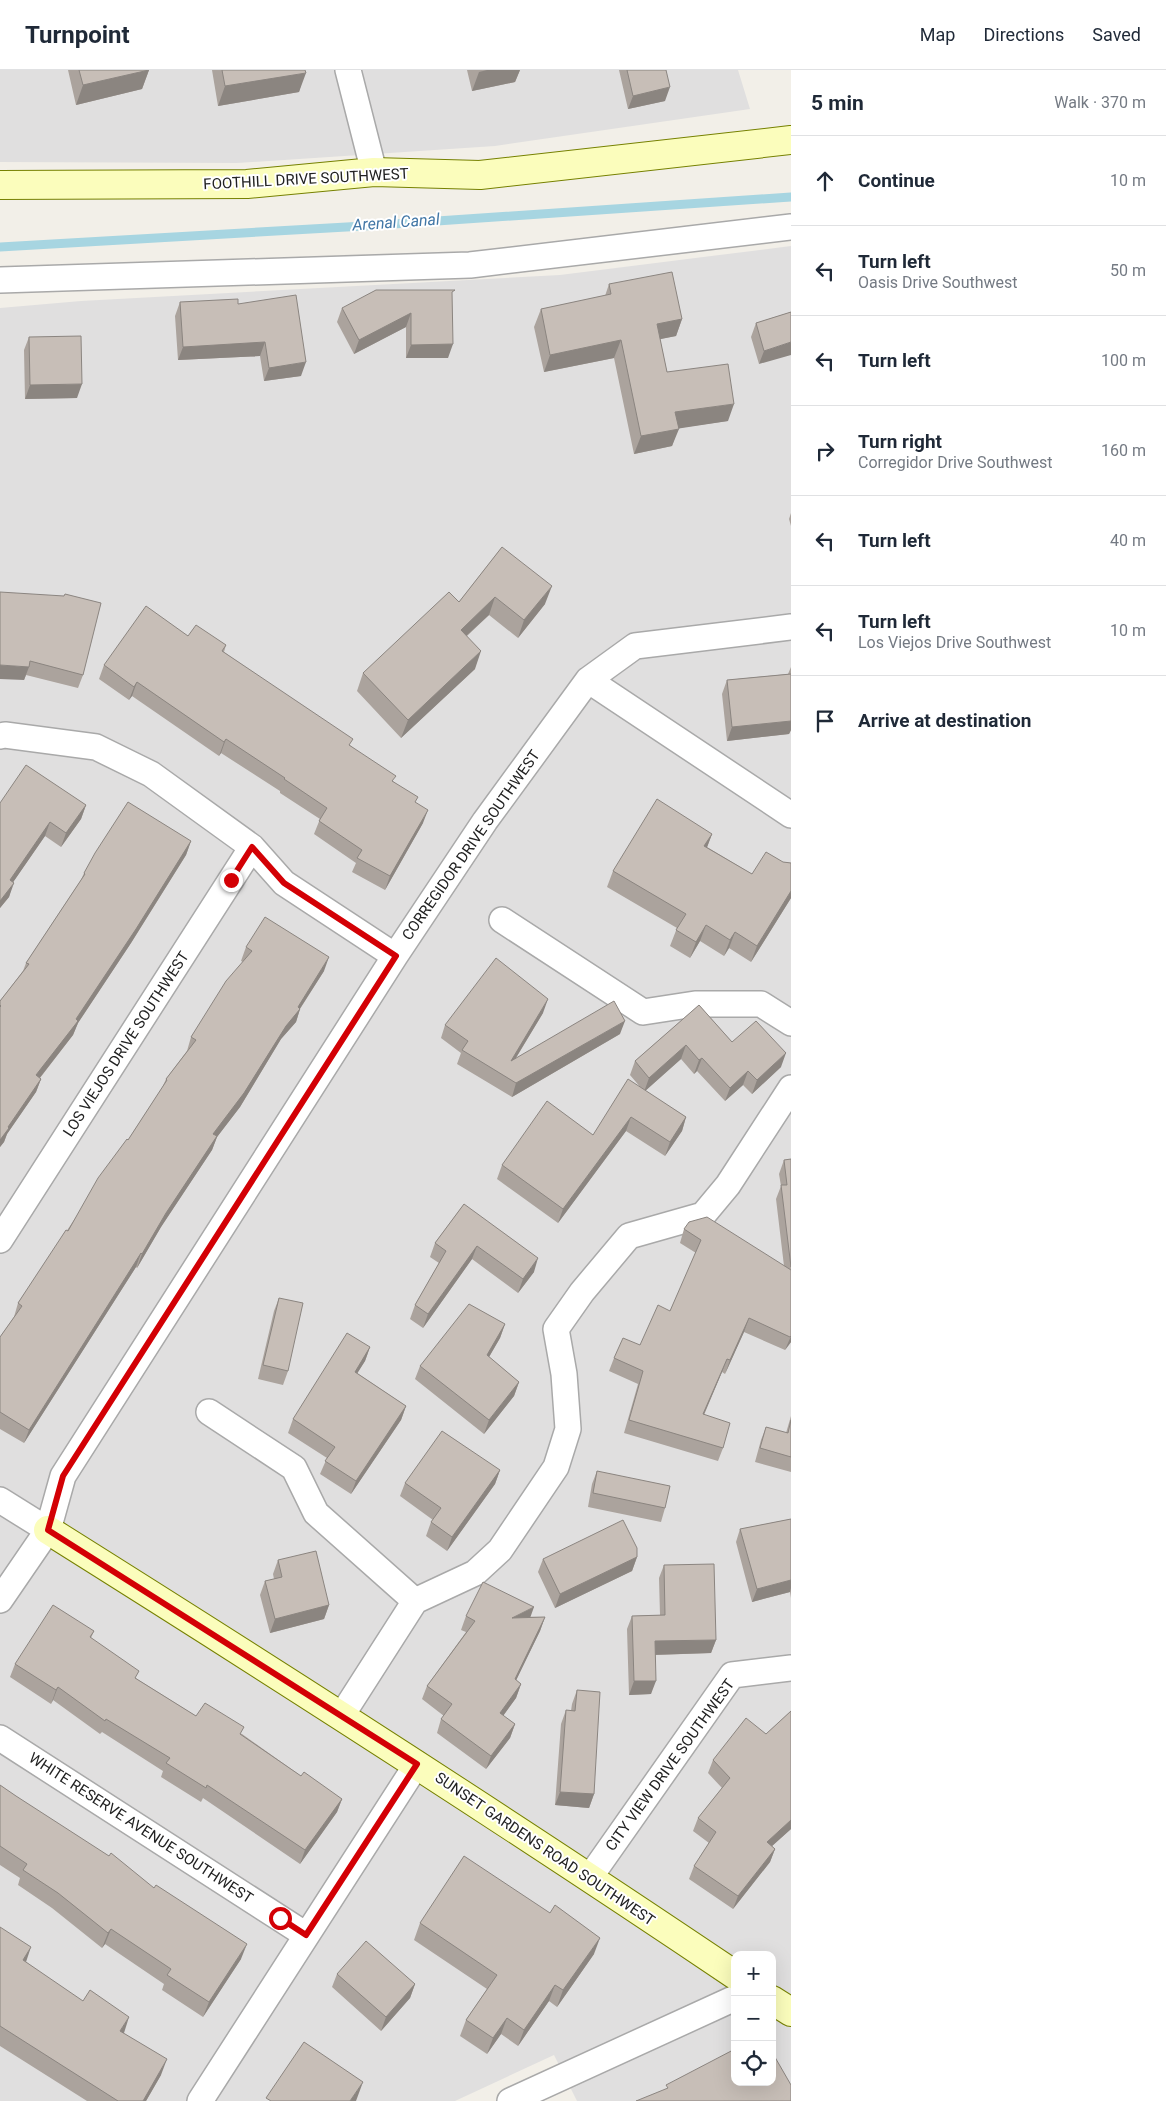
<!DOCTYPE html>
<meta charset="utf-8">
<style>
body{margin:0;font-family:Roboto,sans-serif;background:#f6f6f7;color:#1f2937}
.controls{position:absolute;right:15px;bottom:15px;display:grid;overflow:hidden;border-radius:10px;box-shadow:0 5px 20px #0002}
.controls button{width:45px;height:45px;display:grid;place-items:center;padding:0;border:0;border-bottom:1px solid #e0e1e3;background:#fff;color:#1f2937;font:25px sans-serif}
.stop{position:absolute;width:15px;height:15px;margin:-11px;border:4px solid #d30005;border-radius:50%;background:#fff}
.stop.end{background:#d30005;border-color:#fff;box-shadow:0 1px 5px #0008}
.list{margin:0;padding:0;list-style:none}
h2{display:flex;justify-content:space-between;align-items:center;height:65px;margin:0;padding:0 20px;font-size:21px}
h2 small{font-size:16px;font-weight:400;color:#747a83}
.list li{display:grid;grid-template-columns:32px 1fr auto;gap:15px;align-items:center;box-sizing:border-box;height:90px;padding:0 20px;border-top:1px solid #e0e1e3}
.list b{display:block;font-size:19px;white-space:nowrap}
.list p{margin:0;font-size:16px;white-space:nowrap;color:#747a83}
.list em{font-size:16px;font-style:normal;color:#747a83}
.icon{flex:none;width:28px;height:28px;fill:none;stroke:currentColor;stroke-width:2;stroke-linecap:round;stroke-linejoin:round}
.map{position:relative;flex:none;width:791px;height:2031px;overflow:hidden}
header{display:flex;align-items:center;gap:30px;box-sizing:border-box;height:70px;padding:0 25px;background:#fff;border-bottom:1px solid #e0e1e3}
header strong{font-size:24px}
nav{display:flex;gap:28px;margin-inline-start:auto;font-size:18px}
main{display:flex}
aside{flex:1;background:#fff}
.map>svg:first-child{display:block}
.residential{fill:#e0dfdf;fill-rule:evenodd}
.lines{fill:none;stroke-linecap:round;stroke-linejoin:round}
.stream{stroke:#a7d5e1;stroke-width:9}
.street-casing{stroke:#a9a9a9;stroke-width:28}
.secondary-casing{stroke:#768100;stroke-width:30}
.street{stroke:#fff;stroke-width:25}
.secondary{stroke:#fbfdbc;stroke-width:28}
.wall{fill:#aba39d}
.shaded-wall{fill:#8b8580}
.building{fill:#c7beb7;stroke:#8b8580}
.route{stroke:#d30005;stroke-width:6}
.labels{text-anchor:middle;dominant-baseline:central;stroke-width:4;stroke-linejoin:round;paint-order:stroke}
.street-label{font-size:15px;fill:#222;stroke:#fff}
.water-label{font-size:16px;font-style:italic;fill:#4277a6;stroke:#fff}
</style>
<header>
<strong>Turnpoint</strong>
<nav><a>Map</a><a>Directions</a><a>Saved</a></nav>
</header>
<main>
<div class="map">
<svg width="791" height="2031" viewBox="0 0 791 2031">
<rect width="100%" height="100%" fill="#f2efe8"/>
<path class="residential" d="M0 0H738L750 39 495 76 237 93 0 92Z
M791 176V2031H577L554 1985 455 2031H0V238L81 231 560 205ZM735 1885H772V2012H735Z"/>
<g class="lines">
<path class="stream" d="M0 177 364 156 791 127"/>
<g class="street-casing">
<path id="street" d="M348 0 374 102
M0 210 470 195 791 157
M588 610 791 745
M0 666 5 665 96 677 151 704 252 777 284 813 395 886
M502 850 643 942 695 934H761L791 953
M0 1170 252 777
M209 1342 294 1398 316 1443 415 1531
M0 1430 48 1460
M0 1530 48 1460 63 1406 395 886 485 751 588 610 635 576 791 557
M342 1645 415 1531 475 1503 500 1480 556 1397 568 1359 564 1304 556 1259 582 1222 629 1166 703 1145 728 1115 791 1018
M0 1668 306 1865
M590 1807 732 1605 791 1598
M200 2031 417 1694
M510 2031 735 1928"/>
</g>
<g class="secondary-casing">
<path id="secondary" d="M0 115 247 114 374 102 480 105 791 70
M48 1460C279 1605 508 1752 735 1905
M772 1930 791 1942"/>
</g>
<use href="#street" class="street"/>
<use href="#secondary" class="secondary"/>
</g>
<path class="wall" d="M68 0H149L142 19 76 35Z
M212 0H305L299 22 218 36Z
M467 0H520L515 12 472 21Z
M619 0H666L665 31 628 39Z
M609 214 682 249 676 266 660 269 667 302 728 351 678 358 672 376 634 384 614 288 544 302 534 257 541 239 605 226Z
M452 228 448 288H406V257L354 284 337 252 342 238Z
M180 232 238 234 301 306 264 311 260 286 178 290 175 246Z
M791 242 759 294 751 267 756 253Z
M29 267 77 328 25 329 24 280Z
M791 443V456L789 449Z
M502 477 545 534 518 568 489 545 467 566 475 599 401 668 357 621 363 603 459 532Z
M0 522 83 605 78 618 26 605 24 610Z
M188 566 226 575 224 582 351 676 394 712 416 733 423 753 385 820 352 802 356 793 314 764 320 749 280 723V721L221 683 219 686 132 626 129 630 99 609 104 595Z
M791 597V660L789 664 727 671 722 624 727 610 788 604Z
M0 733 86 735 81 749 61 777 45 766 13 812 9 827 0 838Z
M712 764 707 777 752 804 783 792 791 793V828L751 892 729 878 724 886 700 871 690 888 670 876 677 858 607 817 613 801Z
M191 771 186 785 131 873 78 953 73 965 40 1008 41 1009 36 1022 7 1064 4 1072 0 1077V931L23 901 26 893 81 810 84 803Z
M246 877 324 901 300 939 296 952 281 969 240 1037 217 1067 212 1080 161 1157 137 1198 136 1197 24 1373 0 1359V1267L14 1247 18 1233 128 1070 162 1018 166 1009 187 981 191 967 243 892 241 891Z
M699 935 732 972 781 997 752 1024 743 1015 725 1031 697 1001 694 1004 681 989 645 1021 686 1047 682 1061 665 1086 626 1061 558 1153 497 1109 502 1095 593 1065 641 1018 630 1005 635 991Z
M543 943 516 988 620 964 512 1027 457 994 461 983 441 968 445 955Z
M791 1089V1272L785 1280 744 1262 725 1304 722 1302 704 1345 723 1378 718 1391 624 1363 638 1314 609 1301 614 1288 640 1275 670 1241 696 1183 680 1173 684 1159 784 1196 776 1129 781 1116 779 1104 784 1090Z
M464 1134 534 1202 518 1223 472 1189 423 1258 410 1249 415 1235 439 1193 430 1187 435 1173Z
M279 1228 288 1301 283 1315 258 1309 274 1241Z
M505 1254 500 1268 489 1287 519 1312 514 1326 484 1364 415 1309 420 1296Z
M370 1277 365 1291 357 1303 406 1336 401 1350 351 1424 320 1404 327 1388 288 1363 293 1349Z
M791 1346V1402L755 1392 761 1370 766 1357 786 1363Z
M500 1400 495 1414 447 1481 426 1466 431 1452 433 1450 400 1426 405 1413Z
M597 1401 665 1438 661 1452 588 1437 592 1414Z
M791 1449V1528L790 1522 752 1532 736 1472 740 1459Z
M637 1487 632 1501 555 1538 538 1502 543 1489Z
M278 1490 329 1535 324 1549 270 1563 260 1525 265 1511 274 1509 273 1504Z
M664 1495 716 1570 711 1583 655 1585 651 1624 629 1625 627 1559 632 1546 660 1545 659 1508Z
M466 1546 545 1547 540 1561 516 1610 521 1614 516 1628 503 1646 515 1654 510 1668 486 1699 437 1663 441 1649 444 1646 422 1629 427 1616 466 1562 461 1560Z
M94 1561 91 1568 137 1609 196 1646 242 1664 301 1706 342 1729 337 1742 300 1794 203 1728 201 1732 161 1707 163 1701 102 1662 100 1664 53 1630 51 1634 10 1607 15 1594Z
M577 1620 594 1724 589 1738 555 1735 561 1654 566 1640 571 1641 572 1634Z
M791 1641V1759L772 1776 775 1779 770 1792 733 1839 689 1809 694 1796 709 1773 693 1761 698 1748 722 1718 708 1703 713 1690 766 1664Z
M0 1715 241 1889 203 1947 162 1920 164 1914 105 1874 102 1878 52 1838 18 1815 20 1808 0 1795Z
M420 1853 594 1884 557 1937 549 1931 518 1976 501 1964 487 1984 460 1966 466 1950 487 1919 414 1870Z
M0 1857 26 1892 123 1963 161 2005 146 2031H87L0 1976Z
M337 1904 415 1914 410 1928 381 1961 332 1917Z"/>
<path class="shaded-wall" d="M149 0 142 19 76 35 83 15Z
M487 0H520L515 12 472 21 479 2Z
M306 3 299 22 218 36 225 16Z
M670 17 665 31 628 39 633 26Z
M411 243 406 257 354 284 359 270Z
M682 249 676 266 651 271 657 254Z
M621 270 614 288 544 302 550 285Z
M265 272 260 286 178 290 183 277Z
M791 272V285L759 294 764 281Z
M453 274 448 288H406L411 275Z
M306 292 301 306 264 311 269 298Z
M82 314 77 328 25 329 30 315Z
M734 334 728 351 669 360 675 342Z
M679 359 672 376 634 384 641 366Z
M552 516 545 534 518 568 524 550Z
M495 527 489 545 454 577 461 560Z
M481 581 475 599 401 668 408 650Z
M0 595 29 597 24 610 0 609Z
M137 612 132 626 129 630 134 617Z
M791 651V660L789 664 727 671 732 657Z
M226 669 221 683 219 686 224 672Z
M86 735 81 749 61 777 66 763Z
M428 740 423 753 385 820 390 806Z
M50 752 45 766 5 824 10 810Z
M712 764 706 780 704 776Z
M191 771 186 785 131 873 78 953 73 965 31 1019 36 1005 76 949Z
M14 813 9 827 0 838V831Z
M791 821V828L751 892 757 876Z
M706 855 700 871 690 888 696 872Z
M735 862 729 878 724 886 730 870Z
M329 887 324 901 299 940 300 939 296 952 281 969 240 1037 217 1067 212 1080 161 1157 137 1198 142 1184 166 1143 213 1064 298 937Z
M548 929 543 943 506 1004 511 991Z
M625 951 620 964 512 1027 516 1013Z
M686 975 681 989 644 1022 649 1008Z
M786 983 781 997 752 1024 757 1010Z
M702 988 697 1001 694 1004 699 990Z
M748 1001 743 1015 725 1031 730 1018Z
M41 1009 36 1022 7 1064 4 1072 0 1077V1070L8 1057Z
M631 1047 626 1061 558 1153 563 1139Z
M686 1047 682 1061 665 1086 670 1072Z
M477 1176 472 1189 423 1258 428 1244Z
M141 1183 136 1197 24 1373 29 1360Z
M538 1188 534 1202 518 1223 523 1209Z
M749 1248 744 1262 725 1304 730 1290Z
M505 1254 500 1268 482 1299 487 1285Z
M791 1266V1272L785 1280Z
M370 1277 365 1291 350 1315 355 1302Z
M727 1289 722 1302 698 1358 703 1344Z
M519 1312 514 1326 484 1364 489 1350Z
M406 1336 401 1350 351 1424 356 1411Z
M500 1400 495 1414 447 1481 452 1467Z
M637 1487 632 1501 555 1538 560 1524Z
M791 1510V1518L790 1522 752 1532 757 1519Z
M329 1535 324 1549 270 1563 275 1549Z
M534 1537 529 1551 512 1548Z
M545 1547 540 1561 510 1623 515 1609Z
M716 1570 711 1583 650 1585 655 1571Z
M634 1611H656L651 1624 629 1625Z
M521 1614 516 1628 495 1657 500 1643Z
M58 1617 53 1630 51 1634 56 1620Z
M515 1654 510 1668 486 1699 491 1686Z
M560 1722 594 1724 589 1738 555 1735Z
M342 1729 337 1742 300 1794 305 1780Z
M791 1750V1759L762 1785 767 1772Z
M775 1779 770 1792 733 1839 738 1826Z
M111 1859 105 1874 102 1878 108 1863Z
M600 1868 594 1884 557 1937 563 1920Z
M247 1874 241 1889 203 1947 209 1932Z
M31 1877 26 1892 23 1890Z
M415 1914 410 1928 381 1961 386 1947Z
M555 1915 549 1931 518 1976 524 1960Z
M129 1947 124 1963 114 1977 120 1961Z
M507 1948 501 1964 487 1984 493 1968Z
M167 1989 161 2005 146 2031H143Z
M363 2012 356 2031H350Z"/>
<path class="building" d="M79 0H149L83 15Z
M222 0H305L306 3 225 16Z
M627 0H666L670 17 633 26Z
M672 202 682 249 657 254 667 302 728 294 734 334 675 342 679 359 641 366 621 270 550 285 541 239 611 224 609 214Z
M376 220H455L452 222 453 274 411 275V243L359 270 342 238Z
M296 225 306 292 269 298 265 272 183 277 180 232 238 229V234Z
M791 242V272L764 281 756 253Z
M81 266 82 314 30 315 29 267Z
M502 477 552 516 524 550 495 527 461 560 481 581 408 650 363 603 449 522 459 532Z
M0 522 64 526 65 524 101 533 83 605 30 591 29 597 0 595Z
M146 536 188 566 196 555 226 575 222 581 353 669 349 675 396 706 392 711 418 727 415 732 428 740 390 806 357 788 362 780 319 751 327 738 284 709 285 708 226 669 224 672 137 612 134 617 104 595Z
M791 604V651L732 657 727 610Z
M26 695 86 735 66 763 50 752 10 810 14 813 0 831V733Z
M657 729 712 764 704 776 752 804 766 782 783 792 791 793V821L757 876 735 862 730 870 706 855 696 872 676 860 686 844 613 801Z
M128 732 191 771 136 859 76 949 78 951 36 1005 41 1009 8 1057 9 1058 0 1070V937L1 936 0 935V931L29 894 26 893 85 804 84 803 95 783Z
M265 847 329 887 298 937 300 939 286 956 244 1023 213 1064 217 1066 166 1143 142 1184 141 1183 29 1360 0 1342V1267L22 1236 18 1233 66 1160 68 1161 98 1108 127 1069 128 1070 167 1010 166 1009 196 970 191 967 226 911 252 881 246 877Z
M496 888 548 929 511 991 614 931 625 951 516 1013 462 980 468 971 445 955Z
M699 935 732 972 756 951 786 983 757 1010 748 1001 730 1018 702 988 699 990 686 975 649 1008 635 991Z
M628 1009 686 1047 670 1072 631 1047 563 1139 502 1095 547 1031 593 1065Z
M791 1089V1197L781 1115H787L784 1090Z
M464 1134 538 1188 523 1209 477 1176 428 1244 415 1235 446 1181 435 1173Z
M707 1147 791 1200V1266L790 1267 749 1248 730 1290 727 1289 703 1344 730 1353 723 1378 629 1350 643 1301 614 1288 623 1268 640 1275 658 1235 670 1241 701 1170 684 1159 689 1152Z
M279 1228 303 1233 288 1301 263 1295Z
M469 1234 505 1254 487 1285 519 1312 489 1350 420 1296Z
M347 1263 370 1277 355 1302 406 1336 356 1411 325 1391 335 1377 293 1349Z
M791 1350V1387L760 1378 766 1357 788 1363Z
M442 1361 500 1400 452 1467 431 1452 441 1438 405 1413Z
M597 1401 670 1416 665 1438 593 1423Z
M791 1449V1510L757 1519 740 1459Z
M623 1450 637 1478V1487L560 1524 543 1489Z
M316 1481 329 1535 275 1549 265 1511 282 1507 278 1490Z
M714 1494 716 1570 655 1571 656 1611H634L632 1546 665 1545 664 1495Z
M483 1512 534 1537 512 1548 545 1547 515 1609 521 1614 500 1643 515 1654 491 1686 441 1649 452 1634 427 1616 475 1551 466 1546Z
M53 1535 94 1561 90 1567 139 1601 135 1608 196 1646 205 1633 244 1657 240 1664 301 1706 304 1702 342 1729 305 1780 207 1715 206 1718 166 1693 170 1688 106 1649 105 1651 58 1617 56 1620 15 1594Z
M577 1620 600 1622 594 1724 560 1722 566 1640 575 1641Z
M791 1641V1750L767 1772 775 1779 738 1826 694 1796 716 1762 698 1748 730 1708 713 1690 746 1648 766 1664Z
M0 1715 16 1726 109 1786 111 1783 154 1818 156 1815 247 1874 209 1932 167 1905 171 1899 111 1859 108 1863 58 1823 23 1800 27 1794 0 1776Z
M464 1786 550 1843 555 1835 600 1868 563 1920 555 1915 524 1960 507 1948 493 1968 466 1950 497 1905 420 1853Z
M0 1857 31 1877 23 1890 83 1931 90 1920 129 1947 120 1961 167 1989 143 2031H118L0 1956Z
M366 1871 415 1914 386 1947 337 1904Z
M304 1972 363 2012 350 2031H271L266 2028Z
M735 1979V2012H772V1982L791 2015V2031H636L668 2018 666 2015Z"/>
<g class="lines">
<path class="route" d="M231 810 252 777 284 813 396 886 63 1406 48 1460 417 1694 306 1865 280 1848"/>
</g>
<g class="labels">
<g class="street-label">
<text transform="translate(306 109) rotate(-3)">FOOTHILL DRIVE SOUTHWEST</text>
<text transform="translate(471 775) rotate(-55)">CORREGIDOR DRIVE SOUTHWEST</text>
<text transform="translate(126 974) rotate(-57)">LOS VIEJOS DRIVE SOUTHWEST</text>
<text transform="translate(670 1695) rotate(-54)">CITY VIEW DRIVE SOUTHWEST</text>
<text transform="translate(141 1758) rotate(33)">WHITE RESERVE AVENUE SOUTHWEST</text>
<text transform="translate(545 1779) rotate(34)">SUNSET GARDENS ROAD SOUTHWEST</text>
</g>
<g class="water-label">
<text transform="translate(396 152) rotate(-4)">Arenal Canal</text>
</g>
</g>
</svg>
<div class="controls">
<button>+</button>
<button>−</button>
<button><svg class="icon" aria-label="locate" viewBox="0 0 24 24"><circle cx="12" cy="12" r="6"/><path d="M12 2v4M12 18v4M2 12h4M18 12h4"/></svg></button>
</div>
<div class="stop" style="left:280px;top:1848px"></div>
<div class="stop end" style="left:231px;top:810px"></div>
</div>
<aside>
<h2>5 min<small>Walk · 370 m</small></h2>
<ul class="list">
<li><svg class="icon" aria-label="ahead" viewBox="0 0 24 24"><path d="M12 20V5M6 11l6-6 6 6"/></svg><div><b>Continue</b></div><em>10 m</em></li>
<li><svg class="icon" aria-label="left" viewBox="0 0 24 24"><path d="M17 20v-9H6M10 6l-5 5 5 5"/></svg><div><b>Turn left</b><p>Oasis Drive Southwest</p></div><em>50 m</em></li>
<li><svg class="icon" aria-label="left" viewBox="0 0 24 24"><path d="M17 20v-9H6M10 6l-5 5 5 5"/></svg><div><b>Turn left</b></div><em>100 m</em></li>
<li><svg class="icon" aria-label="right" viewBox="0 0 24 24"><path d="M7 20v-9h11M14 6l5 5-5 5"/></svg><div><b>Turn right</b><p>Corregidor Drive Southwest</p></div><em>160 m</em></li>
<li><svg class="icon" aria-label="left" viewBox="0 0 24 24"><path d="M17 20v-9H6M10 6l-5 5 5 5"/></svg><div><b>Turn left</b></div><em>40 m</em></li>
<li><svg class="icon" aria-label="left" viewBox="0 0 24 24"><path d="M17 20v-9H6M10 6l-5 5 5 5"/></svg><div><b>Turn left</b><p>Los Viejos Drive Southwest</p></div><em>10 m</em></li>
<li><svg class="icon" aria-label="arrive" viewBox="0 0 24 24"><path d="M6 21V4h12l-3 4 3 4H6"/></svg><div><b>Arrive at destination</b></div></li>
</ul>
</aside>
</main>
